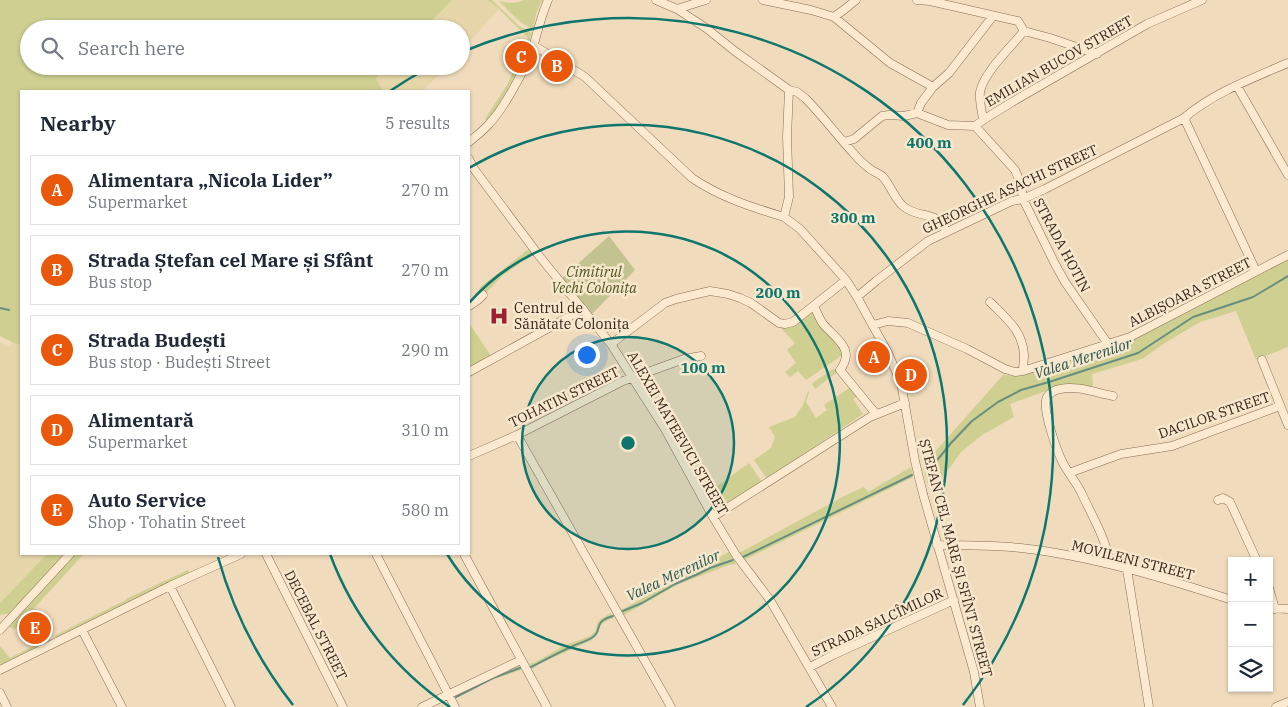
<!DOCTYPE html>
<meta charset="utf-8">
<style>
body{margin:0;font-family:"IBM Plex Serif",serif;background:#f6f6f7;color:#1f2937}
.controls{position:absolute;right:15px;bottom:15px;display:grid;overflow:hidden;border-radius:0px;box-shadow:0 1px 4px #0004}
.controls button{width:45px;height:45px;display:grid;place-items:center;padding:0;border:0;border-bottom:1px solid #e0e1e3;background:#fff;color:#1f2937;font:25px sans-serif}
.you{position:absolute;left:586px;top:354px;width:18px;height:18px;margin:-12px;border:4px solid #fff;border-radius:50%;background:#1a73e8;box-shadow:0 0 0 8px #1a73e833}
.badge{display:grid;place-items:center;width:32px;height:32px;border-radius:50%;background:#ea580c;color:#fff;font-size:16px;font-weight:700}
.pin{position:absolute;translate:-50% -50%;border:2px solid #fff;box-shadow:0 1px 5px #0006}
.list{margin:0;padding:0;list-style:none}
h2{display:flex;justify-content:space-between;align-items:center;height:65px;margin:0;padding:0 20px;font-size:21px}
h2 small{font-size:16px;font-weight:400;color:#747a83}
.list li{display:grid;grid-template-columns:32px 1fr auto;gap:15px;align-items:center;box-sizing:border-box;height:70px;margin:0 10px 10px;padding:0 10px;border:1px solid #e0e1e3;border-radius:0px}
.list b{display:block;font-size:19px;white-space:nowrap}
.list p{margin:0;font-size:16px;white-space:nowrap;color:#747a83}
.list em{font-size:16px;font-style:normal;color:#747a83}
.icon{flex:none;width:28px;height:28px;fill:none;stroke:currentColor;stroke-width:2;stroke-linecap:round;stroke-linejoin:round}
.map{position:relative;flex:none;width:1288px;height:707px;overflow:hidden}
.search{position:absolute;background:#fff;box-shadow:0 1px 4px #0004;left:20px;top:20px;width:450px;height:55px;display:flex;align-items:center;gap:12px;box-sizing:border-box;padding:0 18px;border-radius:28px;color:#747a83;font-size:19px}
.panel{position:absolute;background:#fff;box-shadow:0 1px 4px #0004;left:20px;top:90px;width:450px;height:465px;border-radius:0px}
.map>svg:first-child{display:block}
.farmland{fill:#e6d6a9}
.green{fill:#cecf90}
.cemetery{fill:#c2c390}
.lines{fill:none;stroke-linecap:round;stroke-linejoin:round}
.stream{stroke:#678f81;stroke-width:2}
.minor-casing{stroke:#896b55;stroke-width:9}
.minor{stroke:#fbead0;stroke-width:8}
.ring{fill:none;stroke:#0f766e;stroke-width:2.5}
.labels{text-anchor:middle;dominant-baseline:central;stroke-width:5;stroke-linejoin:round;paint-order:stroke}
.street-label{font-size:14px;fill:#37251a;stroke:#f7e7cc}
.park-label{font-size:14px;font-style:italic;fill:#4d5520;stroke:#f7e7cc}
.poi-label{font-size:14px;fill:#37251a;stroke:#f7e7cc;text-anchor:start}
.water-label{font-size:15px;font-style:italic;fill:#295850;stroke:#f7e7cc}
.centre{fill:#0f766e;stroke:#f7e7cc;stroke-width:2.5}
.ring-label{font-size:15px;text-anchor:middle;font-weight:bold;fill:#0f766e;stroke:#f7e7cc;stroke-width:5;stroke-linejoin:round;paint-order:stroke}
</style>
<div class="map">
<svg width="1288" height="707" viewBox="0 0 1288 707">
<rect width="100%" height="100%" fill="#f0dcbc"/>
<path class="farmland" d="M452 0H487L499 9 461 51V29H424Z
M387 66H447L423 91H383L376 78Z
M0 342 10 347 12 342 21 345V554H47L0 603Z"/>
<path class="green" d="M0 0H452L424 29H29V66H387L376 78 383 91H21V345L12 342 0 336Z
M487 0H492L519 26 532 33 524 53H523L528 38 499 9Z
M524 0H542L536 14 533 29C519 23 509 11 499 1 508 3 515 4 524 0Z
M519 60 521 63C511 84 501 102 487 121L485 119 507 85Z
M530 248 535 256H531L502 276 483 296 479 288Z
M1288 258V347L1256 360 1236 311 1200 322 1168 341 1142 359 1092 374 1093 386H1071L1057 387 1010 404 1014 417 982 435 961 452 943 477 927 483 921 457 933 454 1004 374C1011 378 1018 375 1025 373L1125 342Z
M812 312 819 324 835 339 844 354 806 380 798 371 790 377 785 372 796 363 787 350 795 343 779 326 796 325Z
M469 323 491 356 469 368Z
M833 369 836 370V373L815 389 812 384 815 381Z
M851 387 858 396 853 399 863 414 767 479 754 460 771 448 775 437 769 427 795 417 803 405 808 391 809 392 806 402 816 418 827 410 824 405Z
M749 463 762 482 719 510H714L705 495Z
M911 467 913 477 744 560 739 553 848 494 864 487 868 492Z
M729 552 736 564 729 565 679 584 624 615 621 610Z
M47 554H64L10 613 0 615V603Z
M75 554H84L14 630 8 626Z
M188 570 190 573 56 638 54 636 126 600V599Z
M611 613 614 618C595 624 604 627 592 640L539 664 533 669 529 664 536 662 563 646 590 636 595 632 598 621Z
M49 638 51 640 0 666V646L10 658Z
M513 666H519L521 670 491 680 454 698 452 695Z"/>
<path class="cemetery" d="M609 236 635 270 591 315 562 278Z"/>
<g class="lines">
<path class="stream" d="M0 308 9 310
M927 469 934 464 951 443 972 421 998 402 1021 390 1049 382 1138 353 1193 317 1253 297 1288 276
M743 557 912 475
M623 611 642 603 675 584 698 574 710 568 733 560
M531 667C544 661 557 653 571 647 578 643 586 642 593 637 603 630 592 622 613 616
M456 697 493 678 520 668"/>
<g class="minor-casing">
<path id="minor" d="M656 0 677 9 706 28 736 52 771 77 789 90 797 92 805 98C823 116 838 137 856 156 860 161 865 165 870 169 874 172 880 174 883 177 891 186 894 198 903 206 919 220 938 209 946 232
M763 0 811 10 834 17 890 63 933 87
M917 0 930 1 1018 21 1024 31 1050 38 1097 54
M677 9 706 0
M834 17 845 9 856 0
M533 45 585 77 692 178C720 197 751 207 784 217L800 229 846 280 857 297 888 353 901 383 915 461 923 494 974 672 980 707
M1237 86 1288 175
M917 113 921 103 933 87 949 73 993 16
M1184 118 1256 271
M983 120C982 111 979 101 980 92 984 72 1011 47 1024 31
M975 126 983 120 1012 102 1147 24 1202 0
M469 142C476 136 483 131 489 124 505 107 527 66 534 44 538 29 542 14 548 0
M844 142 854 139 882 116 889 115 904 116 917 113 948 125 975 126 1015 170C1020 180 1022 188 1023 199L1055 264 1065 282 1108 344
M469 159 474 169 540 257 611 344 665 429 713 517 736 555 770 600 832 707
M784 217 789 197 787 137 789 90
M857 297 876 281 928 241 1012 201 1023 199 1045 189 1184 118C1213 93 1253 78 1288 63
M990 302C1006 318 1023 331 1024 355 1024 360 1023 366 1023 371
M469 306 478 300 483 295
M814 306C817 312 819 318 823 324 836 339 856 349 840 370L876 414
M873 325 888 321 908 323 967 349 1005 369 1015 372 1023 371 1130 337 1288 255
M611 344 665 303 676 299 710 291 728 294 740 298 751 303 779 323 785 324 793 322 846 280
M1262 360 1288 425
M469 372 583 309
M517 435 671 707
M469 456 517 435 623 381 684 359 701 356
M1069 473 1121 454 1172 446 1280 406
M1218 500 1223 498 1230 502 1257 561
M713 517 870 417 905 403
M937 545C965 545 993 545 1021 548 1092 556 1164 578 1232 600
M266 554 343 707
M376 554 455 707
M464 554 547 707
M1109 563C1108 542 1090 512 1081 492 1076 482 1068 473 1063 463 1057 452 1043 411 1046 400 1047 394 1054 390 1060 389 1077 385 1096 393 1113 396
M1127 569 1149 707
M170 586 231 707
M1269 588 1275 609
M1269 608 1288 609
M0 630 70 554
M82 630 122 707
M810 667 833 655 954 600
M0 670 170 586 241 554
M0 693 7 707
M422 707 521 660
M1276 707 1288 702"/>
</g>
<use href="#minor" class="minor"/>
</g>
<circle cx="628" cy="443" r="106" fill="#0f766e" fill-opacity=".12"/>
<g class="ring">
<circle cx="628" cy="443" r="106"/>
<path d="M469 303A212 212 0 1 1 447 554"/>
<path d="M450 707A318 318 0 0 1 330 554M469 168A318 318 0 0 1 806 707"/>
<path d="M293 705A425 425 0 0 1 218 557M390 91A425 425 0 0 1 428 68M462 52A425 425 0 0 1 963 705"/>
</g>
<defs>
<g id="hospital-bare" transform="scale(1.5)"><path d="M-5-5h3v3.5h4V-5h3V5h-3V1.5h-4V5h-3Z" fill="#9c212e" stroke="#f7e7cc" stroke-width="2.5" paint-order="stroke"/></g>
</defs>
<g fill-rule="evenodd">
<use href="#hospital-bare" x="499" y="316"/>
</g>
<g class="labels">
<g class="street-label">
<text transform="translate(1059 61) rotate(-30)">EMILIAN BUCOV STREET</text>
<text transform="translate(1010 189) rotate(-25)">GHEORGHE ASACHI STREET</text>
<text transform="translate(1062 245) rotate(62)">STRADA HOTIN</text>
<text transform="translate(1190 292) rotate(-27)">ALBIȘOARA STREET</text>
<text transform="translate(564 397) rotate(-26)">TOHATIN STREET</text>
<text transform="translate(1214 415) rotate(-19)">DACILOR STREET</text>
<text transform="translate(678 433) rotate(60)">ALEXEI MATEEVICI STREET</text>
<text transform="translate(956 558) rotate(75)">ȘTEFAN CEL MARE ȘI SFÎNT STREET</text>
<text transform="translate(1133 560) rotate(14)">MOVILENI STREET</text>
<text transform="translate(877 622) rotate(-25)">STRADA SALCÎMILOR</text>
<text transform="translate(316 625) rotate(63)">DECEBAL STREET</text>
</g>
<g class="park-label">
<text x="594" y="272">Cimitirul<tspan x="594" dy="16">Vechi Colonița</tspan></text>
</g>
<g class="poi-label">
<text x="514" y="308">Centrul de<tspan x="514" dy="16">Sănătate Colonița</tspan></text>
</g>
<g class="water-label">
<text transform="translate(1083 358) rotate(-18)">Valea Merenilor</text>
<text transform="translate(673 575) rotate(-25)">Valea Merenilor</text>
</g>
</g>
<circle cx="628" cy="443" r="8" class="centre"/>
<g class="ring-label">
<text x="929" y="148">400 m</text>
<text x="853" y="223">300 m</text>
<text x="778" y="298">200 m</text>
<text x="703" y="373">100 m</text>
</g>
</svg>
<div class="controls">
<button>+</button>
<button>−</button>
<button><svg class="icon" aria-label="layers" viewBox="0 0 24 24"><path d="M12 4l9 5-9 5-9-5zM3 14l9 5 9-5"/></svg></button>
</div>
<div class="you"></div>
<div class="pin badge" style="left:874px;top:357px">A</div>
<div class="pin badge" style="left:557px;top:66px">B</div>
<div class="pin badge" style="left:521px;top:57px">C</div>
<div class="pin badge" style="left:911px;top:375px">D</div>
<div class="pin badge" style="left:35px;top:628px">E</div>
<div class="search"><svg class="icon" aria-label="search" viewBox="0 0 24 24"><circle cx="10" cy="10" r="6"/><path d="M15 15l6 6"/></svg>Search here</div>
<section class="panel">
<h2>Nearby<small>5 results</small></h2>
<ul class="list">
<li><span class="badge">A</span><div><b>Alimentara „Nicola Lider”</b><p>Supermarket</p></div><em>270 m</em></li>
<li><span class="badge">B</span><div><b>Strada Ștefan cel Mare și Sfânt</b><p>Bus stop</p></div><em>270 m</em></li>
<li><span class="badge">C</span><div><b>Strada Budești</b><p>Bus stop · Budești Street</p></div><em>290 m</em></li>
<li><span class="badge">D</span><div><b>Alimentară</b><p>Supermarket</p></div><em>310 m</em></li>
<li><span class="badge">E</span><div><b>Auto Service</b><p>Shop · Tohatin Street</p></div><em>580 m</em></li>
</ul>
</section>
</div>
